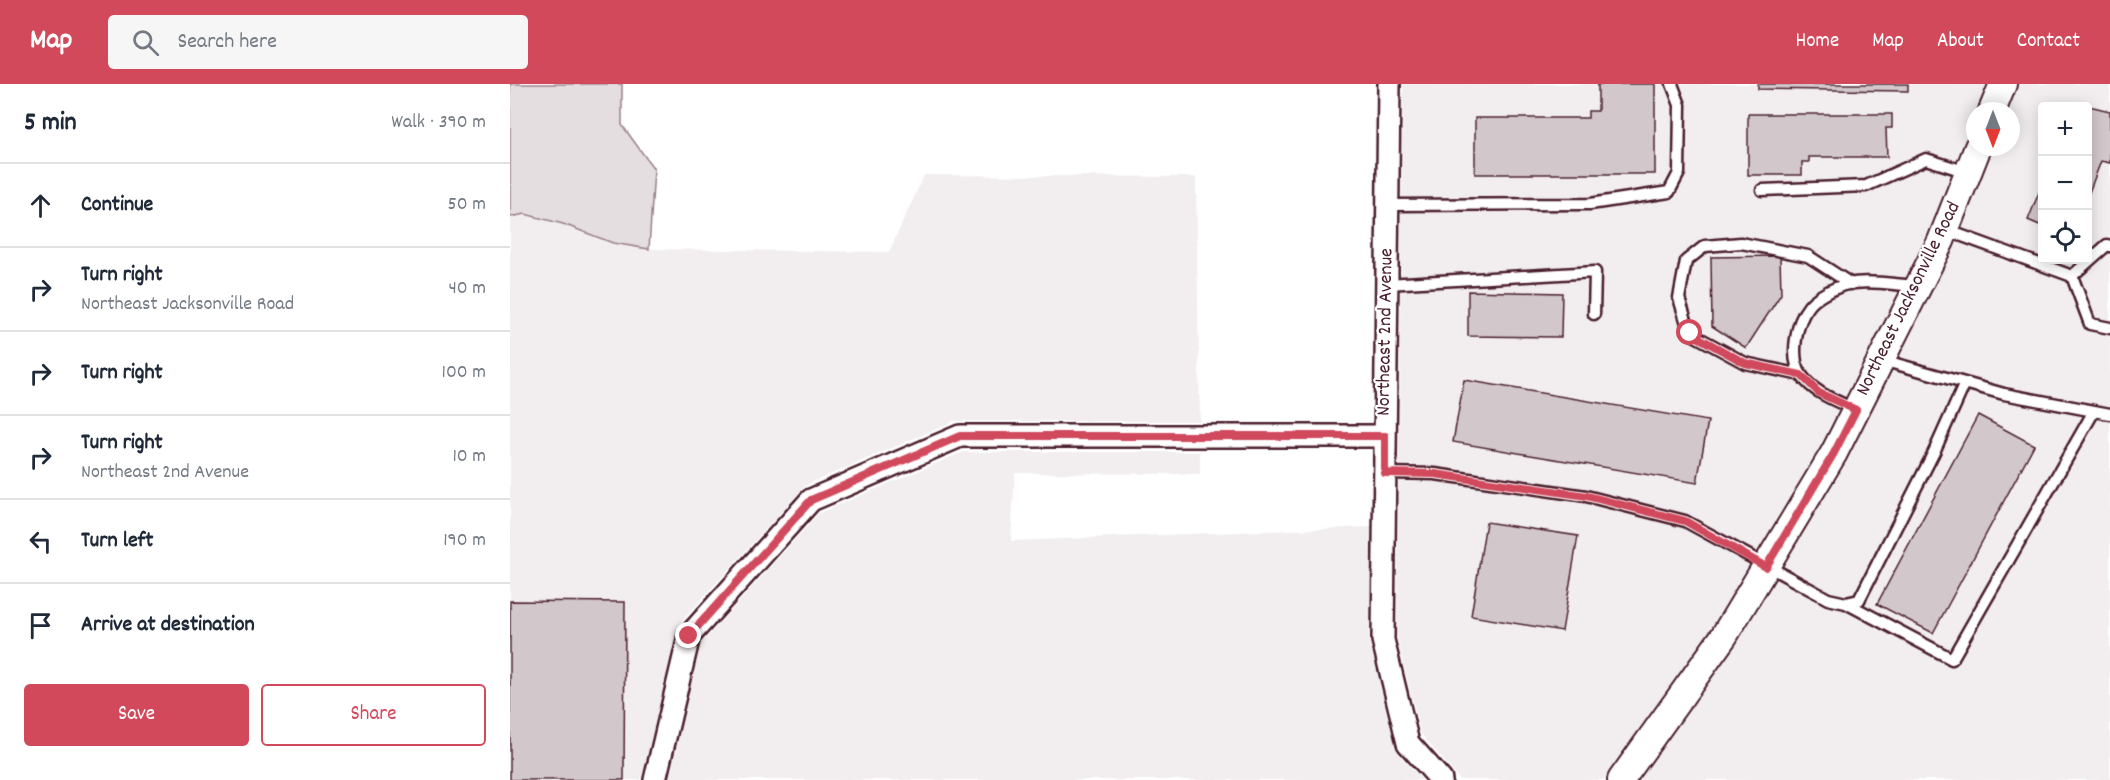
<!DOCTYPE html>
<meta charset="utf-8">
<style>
body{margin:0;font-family:Dekko,sans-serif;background:#f6f6f7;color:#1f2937}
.controls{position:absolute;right:18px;top:18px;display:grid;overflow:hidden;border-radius:6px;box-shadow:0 3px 15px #0003}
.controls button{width:54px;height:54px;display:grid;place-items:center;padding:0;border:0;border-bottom:2px solid #e0e1e3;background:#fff;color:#1f2937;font:30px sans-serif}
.compass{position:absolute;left:1456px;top:18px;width:54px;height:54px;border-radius:50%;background:#fff;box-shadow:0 3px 15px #0003;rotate:180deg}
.stop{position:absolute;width:18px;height:18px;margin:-14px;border:4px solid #d1495b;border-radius:50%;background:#fff}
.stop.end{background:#d1495b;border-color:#fff;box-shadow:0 2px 6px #0008}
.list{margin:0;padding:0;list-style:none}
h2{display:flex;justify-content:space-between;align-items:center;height:78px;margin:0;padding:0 24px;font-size:26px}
h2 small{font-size:20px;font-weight:400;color:#747a83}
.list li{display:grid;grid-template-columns:39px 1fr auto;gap:18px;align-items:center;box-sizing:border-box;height:84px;padding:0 24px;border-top:2px solid #e0e1e3}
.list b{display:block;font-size:22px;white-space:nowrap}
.list p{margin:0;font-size:20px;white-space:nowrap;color:#747a83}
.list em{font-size:20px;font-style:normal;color:#747a83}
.actions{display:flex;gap:12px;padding:18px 24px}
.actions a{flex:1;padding:14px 0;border:2px solid #d1495b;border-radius:6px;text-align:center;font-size:21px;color:#d1495b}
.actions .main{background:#d1495b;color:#fff}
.icon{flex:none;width:33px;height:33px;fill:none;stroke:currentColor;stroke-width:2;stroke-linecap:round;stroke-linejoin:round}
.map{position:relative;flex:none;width:1600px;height:696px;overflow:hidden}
header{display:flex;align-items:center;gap:36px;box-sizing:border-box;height:84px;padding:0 30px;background:#d1495b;color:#fff}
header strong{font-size:28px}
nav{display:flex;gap:33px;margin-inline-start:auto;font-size:21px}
.search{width:420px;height:54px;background:#f6f6f7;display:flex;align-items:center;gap:15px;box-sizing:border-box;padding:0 21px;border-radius:6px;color:#747a83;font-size:22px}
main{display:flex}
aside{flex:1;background:#fff}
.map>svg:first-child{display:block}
.built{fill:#f2eeef;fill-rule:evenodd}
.green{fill:#e5dee0;stroke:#987e86;stroke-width:1.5}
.building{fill:#d2c7cb;stroke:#4a1f2b;stroke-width:1.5}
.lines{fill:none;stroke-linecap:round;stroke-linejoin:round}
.service-casing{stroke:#4a1f2b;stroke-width:15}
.minor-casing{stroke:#4a1f2b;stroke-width:26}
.tertiary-casing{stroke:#4a1f2b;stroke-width:30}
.service{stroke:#fff;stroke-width:10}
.minor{stroke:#fff;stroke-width:21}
.tertiary{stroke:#fff;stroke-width:26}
.route{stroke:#d1495b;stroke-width:8}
.labels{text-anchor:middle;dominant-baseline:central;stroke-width:4.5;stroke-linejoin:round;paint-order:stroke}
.street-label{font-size:20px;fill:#4a1f2b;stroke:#fff}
</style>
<header>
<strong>Map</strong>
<div class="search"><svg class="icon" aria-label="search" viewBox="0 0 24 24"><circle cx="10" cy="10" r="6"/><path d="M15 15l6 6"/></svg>Search here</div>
<nav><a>Home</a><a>Map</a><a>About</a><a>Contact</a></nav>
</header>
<main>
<aside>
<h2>5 min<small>Walk · 390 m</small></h2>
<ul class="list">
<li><svg class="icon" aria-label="ahead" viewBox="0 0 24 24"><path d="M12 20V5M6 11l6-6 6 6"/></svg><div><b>Continue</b></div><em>50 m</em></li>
<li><svg class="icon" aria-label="right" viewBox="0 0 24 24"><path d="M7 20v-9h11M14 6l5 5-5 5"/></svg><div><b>Turn right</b><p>Northeast Jacksonville Road</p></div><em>40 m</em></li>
<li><svg class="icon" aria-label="right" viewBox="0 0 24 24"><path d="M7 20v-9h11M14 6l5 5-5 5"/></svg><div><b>Turn right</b></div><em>100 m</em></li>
<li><svg class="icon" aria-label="right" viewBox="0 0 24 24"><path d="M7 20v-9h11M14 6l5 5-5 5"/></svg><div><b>Turn right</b><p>Northeast 2nd Avenue</p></div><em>10 m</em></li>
<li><svg class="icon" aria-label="left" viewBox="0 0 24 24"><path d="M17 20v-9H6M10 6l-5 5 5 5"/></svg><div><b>Turn left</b></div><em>190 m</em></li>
<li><svg class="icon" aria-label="arrive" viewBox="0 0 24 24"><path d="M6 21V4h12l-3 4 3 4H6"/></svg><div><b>Arrive at destination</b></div></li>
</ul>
<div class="actions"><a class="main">Save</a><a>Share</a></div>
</aside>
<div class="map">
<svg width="1600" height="696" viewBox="0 0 1600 696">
<rect width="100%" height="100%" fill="#fff"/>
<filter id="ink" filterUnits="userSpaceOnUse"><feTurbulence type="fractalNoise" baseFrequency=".0167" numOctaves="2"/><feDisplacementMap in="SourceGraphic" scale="12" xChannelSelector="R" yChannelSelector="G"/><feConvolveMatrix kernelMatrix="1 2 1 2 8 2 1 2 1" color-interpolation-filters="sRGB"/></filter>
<g filter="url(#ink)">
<path class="built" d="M893 0H1478L1467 27H1465V32L1418 150 1312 361 1203 542 1093 696H950L911 650 887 554Z
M1507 0H1600V696H1129L1225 562 1336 377 1443 165 1482 63H1501V27H1496ZM1532 22H1578V176H1532Z
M414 91 686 93 690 337H445L296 401 169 540 166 548 131 696H0V133L15 130 139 165 379 168Z
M453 368H690V390L505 389 501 457 861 443 859 556 885 663 889 670 912 696H159L191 560 309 429Z"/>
<path class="green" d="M0 0H112V41L144 85 139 165 103 159 53 140 15 130 0 133Z"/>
<path class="building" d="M1088 0H1145V90H965V34H1078V27H1088Z
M1248 0H1398V7L1248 5Z
M1579 22 1600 27V79L1591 77 1578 111V23Z
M1238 30H1382V44H1376L1377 73H1299V78H1292V91H1238Z
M1532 101V142L1518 136Z
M1270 172 1271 210 1236 264 1202 242 1201 173Z
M958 207 1052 209 1051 253 958 252Z
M954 296 1198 337 1187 399 943 358Z
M1468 331 1524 361 1423 549 1367 520Z
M976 438 1068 452 1052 547 961 532Z
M0 517 115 518 114 696H0Z"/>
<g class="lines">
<g class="service-casing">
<path id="service" d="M1252 106 1356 102 1416 75 1457 88
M878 121 1080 120 1159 108 1169 89 1170 21 1162 0
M1436 146 1562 192 1580 240 1600 244
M1562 192 1597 161 1600 162
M877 200 1085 188 1084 230
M1372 276 1494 310 1600 330
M1291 291 1235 279 1180 249 1169 214 1176 177 1195 162 1231 159 1298 172 1341 200
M1346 326C1327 317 1305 310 1292 292 1279 274 1286 238 1299 222 1304 215 1318 207 1326 204 1347 193 1385 201 1408 202
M875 389 925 390 1076 412 1175 437 1318 515 1336 519 1349 516 1424 368 1455 299
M1336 519 1442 575 1584 327"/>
</g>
<g class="minor-casing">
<path id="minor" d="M879 0 873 556 898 659 931 696
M145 696 179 552 301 416 450 352H875"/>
</g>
<g class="tertiary-casing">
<path id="tertiary" d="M1482 27 1493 0
M1111 696 1214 552 1324 369 1431 157 1468 63"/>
</g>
<use href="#service" class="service"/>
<use href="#minor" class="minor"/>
<use href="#tertiary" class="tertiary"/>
</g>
</g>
<g class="lines" filter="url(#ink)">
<path class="route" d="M179 552 301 416 450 352H875V389L925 390 1077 412 1175 437 1256 483 1324 369 1346 326 1309 309 1291 291 1235 279 1180 249"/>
</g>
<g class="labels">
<g class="street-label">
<text transform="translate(1399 215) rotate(-64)">Northeast Jacksonville Road</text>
<text transform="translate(876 248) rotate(-89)">Northeast 2nd Avenue</text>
</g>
</g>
</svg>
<div class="controls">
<button>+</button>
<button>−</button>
<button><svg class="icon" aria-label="locate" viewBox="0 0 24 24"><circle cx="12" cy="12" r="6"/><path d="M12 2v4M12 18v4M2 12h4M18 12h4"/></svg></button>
</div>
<svg class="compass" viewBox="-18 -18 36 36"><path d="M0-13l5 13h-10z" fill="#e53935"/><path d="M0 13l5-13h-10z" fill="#747a83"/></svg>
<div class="stop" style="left:1180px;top:249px"></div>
<div class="stop end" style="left:179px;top:552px"></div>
</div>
</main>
